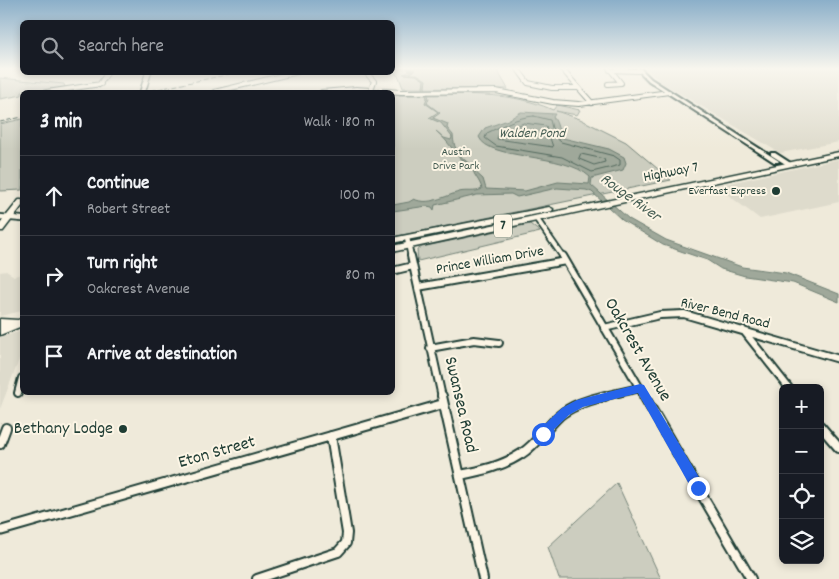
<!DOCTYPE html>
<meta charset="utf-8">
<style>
body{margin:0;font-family:Dekko,sans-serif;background:#242831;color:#f1f3f6}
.controls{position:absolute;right:15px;bottom:15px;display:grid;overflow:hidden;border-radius:8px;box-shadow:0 2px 8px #0003}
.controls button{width:45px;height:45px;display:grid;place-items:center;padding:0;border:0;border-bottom:1px solid #363941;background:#171b24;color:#f1f3f6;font:25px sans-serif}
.stop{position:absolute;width:15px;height:15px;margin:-11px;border:4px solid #2563eb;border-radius:50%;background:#fff}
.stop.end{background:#2563eb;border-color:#fff;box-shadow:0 1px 5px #0008}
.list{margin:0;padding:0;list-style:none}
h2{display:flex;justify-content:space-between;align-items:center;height:65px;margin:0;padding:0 20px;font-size:21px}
h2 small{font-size:16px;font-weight:400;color:#9ea1a6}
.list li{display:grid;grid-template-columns:32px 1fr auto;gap:15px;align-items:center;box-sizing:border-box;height:80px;padding:0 20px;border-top:1px solid #363941}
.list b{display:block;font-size:19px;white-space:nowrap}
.list p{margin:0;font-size:16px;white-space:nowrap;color:#9ea1a6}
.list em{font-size:16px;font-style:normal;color:#9ea1a6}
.icon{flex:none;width:28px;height:28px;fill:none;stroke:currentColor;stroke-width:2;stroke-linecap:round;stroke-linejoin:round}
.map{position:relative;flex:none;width:839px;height:579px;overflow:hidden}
.search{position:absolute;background:#171b24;box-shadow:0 2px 8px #0003;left:20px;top:20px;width:375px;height:55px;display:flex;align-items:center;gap:12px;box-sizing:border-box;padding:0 18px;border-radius:8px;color:#9ea1a6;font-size:19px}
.panel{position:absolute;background:#171b24;box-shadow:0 2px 8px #0003;left:20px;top:90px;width:375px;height:305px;border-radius:8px}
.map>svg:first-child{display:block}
.built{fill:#dedbcc}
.green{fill:#cccdbf;stroke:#76857a}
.water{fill:#9fa89a;stroke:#6c7d71}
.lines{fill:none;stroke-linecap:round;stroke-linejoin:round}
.shore{stroke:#52685d;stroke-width:1}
.minor-far3-casing{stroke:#1f3d34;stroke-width:6}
.minor-far2-casing{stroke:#1f3d34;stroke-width:8}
.minor-far1-casing{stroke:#1f3d34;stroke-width:10}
.minor-casing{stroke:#1f3d34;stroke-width:12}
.tertiary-casing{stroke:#1f3d34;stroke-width:4}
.primary-casing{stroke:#1f3d34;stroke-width:3}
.minor-far3{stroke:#fcf5e5;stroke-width:4}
.minor-far2{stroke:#fcf5e5;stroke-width:4.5}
.minor-far1{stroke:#fcf5e5;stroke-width:6}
.minor{stroke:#fcf5e5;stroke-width:8}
.tertiary{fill:#fcf5e5;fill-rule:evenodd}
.primary{fill:#fcf5e5;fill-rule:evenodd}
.rail{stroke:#1f3d34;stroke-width:1;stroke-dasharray:5 2.5;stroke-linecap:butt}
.route{fill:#2563eb}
.poi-dot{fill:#1f3d34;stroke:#fcf5e5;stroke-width:2}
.labels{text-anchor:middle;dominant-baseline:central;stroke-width:4;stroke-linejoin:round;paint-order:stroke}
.far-park-label{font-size:12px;fill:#425a50;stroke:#fcf5e5}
.far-poi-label{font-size:12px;fill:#1f3d34;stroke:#fcf5e5;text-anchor:end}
.far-water-label{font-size:14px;font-style:italic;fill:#455d53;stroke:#fcf5e5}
.shield{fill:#fcf5e5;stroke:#617469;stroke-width:1}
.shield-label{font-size:14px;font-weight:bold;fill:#1f3d34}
.street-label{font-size:15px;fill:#1f3d34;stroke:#fcf5e5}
.water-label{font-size:16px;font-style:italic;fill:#455d53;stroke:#fcf5e5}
.near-street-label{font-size:18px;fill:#1f3d34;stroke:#fcf5e5}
.near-poi-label{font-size:18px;fill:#1f3d34;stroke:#fcf5e5;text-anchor:end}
</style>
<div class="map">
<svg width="839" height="579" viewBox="0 0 839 579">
<rect width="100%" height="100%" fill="#efeada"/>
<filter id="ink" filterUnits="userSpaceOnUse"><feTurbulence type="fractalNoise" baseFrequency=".02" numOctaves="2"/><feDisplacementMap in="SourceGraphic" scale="10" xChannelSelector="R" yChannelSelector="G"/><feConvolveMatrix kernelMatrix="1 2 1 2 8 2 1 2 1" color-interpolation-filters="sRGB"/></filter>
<g filter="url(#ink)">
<path class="built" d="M645 68H839V142L780 153 659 81Z
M839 159V202L760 219 716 186Z
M6 271 14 276 22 274V311L0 316V272Z
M22 331V352L0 409V337Z"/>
<path class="green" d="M393 68H496L508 89 403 88 399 77 393 71Z
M0 78 64 84 65 88 22 92V95L0 99Z
M393 95C446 97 503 87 553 110L557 105 580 110 577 115 556 111 580 119 626 142 671 180 393 237Z
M22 119V190L0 191V124Z
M530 224 540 232 418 261 417 250 422 247Z
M617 483 661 579H559L548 547Z"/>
<path class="water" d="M407 68 415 70 410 74H417L426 80 425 87 429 98 427 103 440 113 433 118 448 124 447 128 453 135C454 152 460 157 474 167L473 170 483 179 486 189 525 191 558 182 589 184 590 177C564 152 489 161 479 137L485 128 508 120 521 112 555 114 553 117C559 124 557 131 563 138L609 149 624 157 626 163 623 170 592 178 591 185 629 219 666 240 742 267 786 273 839 294V302L793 283 745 276 721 269 707 260 663 245 622 220 592 192 586 190 557 188 517 197 511 194 477 195 435 205 434 210 432 207 427 206 393 211V205L409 202 414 199C428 206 445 196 459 192 467 190 475 193 482 189 480 180 473 175 472 167 456 158 450 142 436 131L444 138 451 140 452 137 441 123 429 118 438 112 425 103 427 98 423 87 424 80 416 75 403 74 414 71 408 70 412 69Z"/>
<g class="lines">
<path class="shore" d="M534 116 550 120 554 136 561 142 614 156 620 160V165L592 172 562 157 496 146 485 138 487 133C502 126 517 117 534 116Z
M524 123 546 126 553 147 497 139 498 135Z
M581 154 604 159 605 162 594 165 579 159Z"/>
<g class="minor-far3-casing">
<path id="minor-far3" d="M517 68 528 83 552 88H578
M561 68 592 103
M610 70 639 71
M365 72 374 81 371 90
M608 84 621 83 609 68
M99 85 108 72
M47 92 101 84
M214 92 298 72
M322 92 356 89 401 92 496 91 553 102 579 104 669 92"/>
</g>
<g class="minor-far2-casing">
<path id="minor-far2" d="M0 217 22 219
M536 218 563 257
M407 238 411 257"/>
</g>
<g class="minor-far1-casing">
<path id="minor-far1" d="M411 256 442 397
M563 256 645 397
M392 271 413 266
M418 287 566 261
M604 328 660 315 684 314 839 359
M743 330 789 388
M430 348 474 340 499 343
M18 393 22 378
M600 397 640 388"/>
</g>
<g class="minor-casing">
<path id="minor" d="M442 396 483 579
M644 396 751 579
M820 426 839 448
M0 444 6 428
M460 475C481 471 503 466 521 454 537 444 546 428 559 416 572 405 589 400 605 396
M0 531 443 404
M257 579 338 552 346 543 347 533 331 436"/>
</g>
<g class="tertiary-casing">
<path id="tertiary" d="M636 68H640L651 79 779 161 778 162H774L649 81Z
M771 153H775L792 164 791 165H787L771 155Z"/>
</g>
<g class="primary-casing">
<path id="primary" d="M146 72H151L145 92H140Z
M839 152V156L392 252V246Z
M19 200H22V206L3 231H0V224Z
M549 207 553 209 552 211 392 243V238Z
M0 319 18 320 22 318V326L0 335Z"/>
</g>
<use href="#minor-far3" class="minor-far3"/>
<use href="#minor-far2" class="minor-far2"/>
<use href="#minor-far1" class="minor-far1"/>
<use href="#minor" class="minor"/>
<use href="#tertiary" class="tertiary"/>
<use href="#primary" class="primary"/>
<path class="rail" d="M144 92 240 72
M0 122 22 117"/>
</g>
</g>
<linearGradient id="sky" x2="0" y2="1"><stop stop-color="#8bafc9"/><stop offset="0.46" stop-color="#f8f6ee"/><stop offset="1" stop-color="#f8f6ee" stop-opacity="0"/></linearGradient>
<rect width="839" height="149" fill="url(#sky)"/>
<path class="route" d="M640 384 644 385 703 484V493H694L638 393 583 407 569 415 546 437H539V430L562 408 577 400Z"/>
<g class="poi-dot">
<circle cx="776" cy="191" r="5"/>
<circle cx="123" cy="429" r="5"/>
</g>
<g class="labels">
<g class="far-park-label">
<text x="456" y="152">Austin<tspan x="456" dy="14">Drive Park</tspan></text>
</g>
<g class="far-poi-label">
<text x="766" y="191">Everfast Express</text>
</g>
<g class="far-water-label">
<text x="532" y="134">Walden Pond</text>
</g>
<rect class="shield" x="494" y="214.5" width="18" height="23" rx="4"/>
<g class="shield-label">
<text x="503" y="226">7</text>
</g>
<g class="street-label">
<text transform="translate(671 173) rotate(-11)">Highway 7</text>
<text transform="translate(490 261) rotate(-10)">Prince William Drive</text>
<text transform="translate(725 314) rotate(14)">River Bend Road</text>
</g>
<g class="water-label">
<text transform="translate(630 198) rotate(36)">Rouge River</text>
</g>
<g class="near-street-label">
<text transform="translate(637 350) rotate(60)">Oakcrest Avenue</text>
<text transform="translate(460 405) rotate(77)">Swansea Road</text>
<text transform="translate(217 453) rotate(-16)">Eton Street</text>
</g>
<g class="near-poi-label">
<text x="113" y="429">Bethany Lodge</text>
</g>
</g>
</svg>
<div class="controls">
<button>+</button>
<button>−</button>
<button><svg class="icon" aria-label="locate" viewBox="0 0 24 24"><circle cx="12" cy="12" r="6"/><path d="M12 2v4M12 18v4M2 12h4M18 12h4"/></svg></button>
<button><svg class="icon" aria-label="layers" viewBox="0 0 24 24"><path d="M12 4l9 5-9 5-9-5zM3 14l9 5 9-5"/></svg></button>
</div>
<div class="stop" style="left:543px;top:434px"></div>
<div class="stop end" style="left:698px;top:488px"></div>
<div class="search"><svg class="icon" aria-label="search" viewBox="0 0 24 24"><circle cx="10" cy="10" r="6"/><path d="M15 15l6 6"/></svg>Search here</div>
<section class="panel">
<h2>3 min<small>Walk · 180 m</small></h2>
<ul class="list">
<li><svg class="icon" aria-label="ahead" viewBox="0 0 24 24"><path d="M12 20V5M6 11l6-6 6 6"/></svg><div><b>Continue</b><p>Robert Street</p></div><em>100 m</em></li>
<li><svg class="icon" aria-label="right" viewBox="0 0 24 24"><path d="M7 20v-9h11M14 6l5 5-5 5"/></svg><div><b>Turn right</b><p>Oakcrest Avenue</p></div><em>80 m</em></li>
<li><svg class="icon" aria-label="arrive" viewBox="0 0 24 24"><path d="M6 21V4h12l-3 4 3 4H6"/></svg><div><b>Arrive at destination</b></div></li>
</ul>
</section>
</div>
